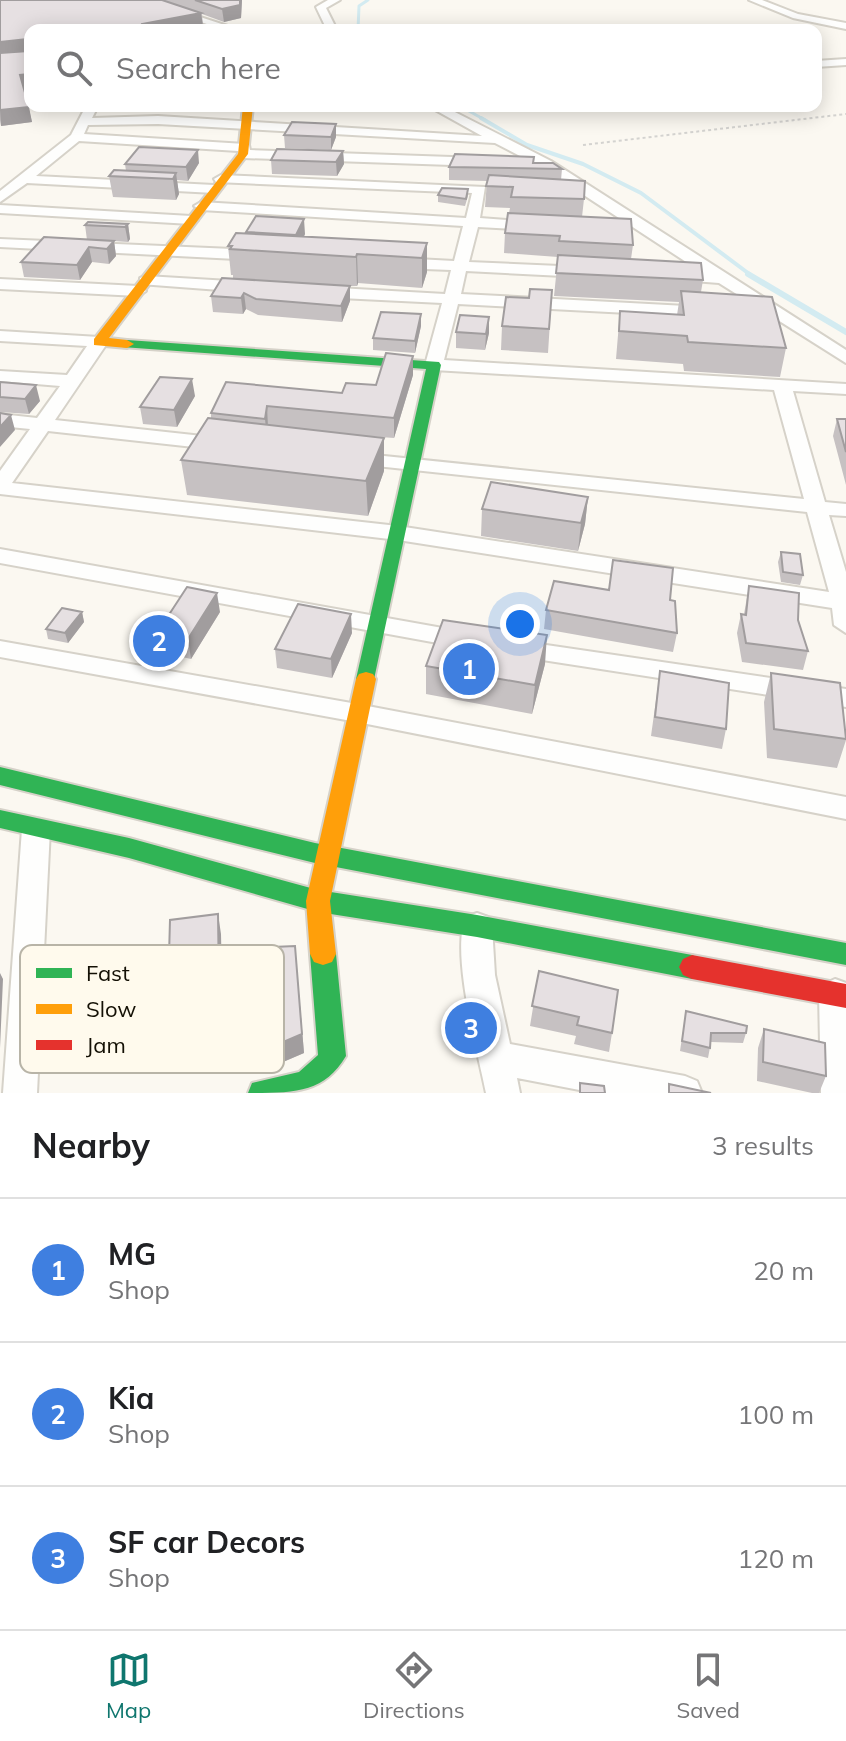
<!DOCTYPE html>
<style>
body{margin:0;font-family:Mulish,sans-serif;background:#f6f6f6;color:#202124}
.you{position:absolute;left:520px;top:624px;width:28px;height:28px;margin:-20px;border:6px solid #fff;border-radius:50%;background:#1a73e8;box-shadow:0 0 0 12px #1a73e833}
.badge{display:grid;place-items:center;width:52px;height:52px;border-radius:50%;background:#0f766e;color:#fff;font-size:26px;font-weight:700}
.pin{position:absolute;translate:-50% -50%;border:4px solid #fff;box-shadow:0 2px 8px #0006}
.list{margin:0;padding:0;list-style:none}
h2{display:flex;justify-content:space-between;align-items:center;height:104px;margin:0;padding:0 32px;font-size:34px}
h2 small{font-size:26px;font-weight:400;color:#757577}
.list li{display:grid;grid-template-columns:52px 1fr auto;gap:24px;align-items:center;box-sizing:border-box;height:144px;padding:0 32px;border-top:2px solid #e0e0e0}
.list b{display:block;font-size:30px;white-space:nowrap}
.list p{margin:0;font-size:26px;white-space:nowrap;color:#757577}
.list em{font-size:26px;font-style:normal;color:#757577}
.icon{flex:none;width:44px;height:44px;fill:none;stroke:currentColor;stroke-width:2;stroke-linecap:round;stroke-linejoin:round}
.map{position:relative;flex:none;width:846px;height:1093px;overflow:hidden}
.search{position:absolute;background:#fff;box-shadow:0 4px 20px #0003;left:24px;right:24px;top:24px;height:88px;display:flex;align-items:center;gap:20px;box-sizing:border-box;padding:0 28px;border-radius:16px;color:#757577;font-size:30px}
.sheet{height:536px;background:#fff}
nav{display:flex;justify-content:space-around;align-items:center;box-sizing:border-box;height:112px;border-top:2px solid #e0e0e0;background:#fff;font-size:22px;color:#757577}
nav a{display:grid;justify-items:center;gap:4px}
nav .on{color:#0f766e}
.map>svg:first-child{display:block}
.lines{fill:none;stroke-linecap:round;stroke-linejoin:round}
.stream-far2{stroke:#d3ebf1;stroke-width:3}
.stream-far1{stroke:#d3ebf1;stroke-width:4}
.stream{stroke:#d3ebf1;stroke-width:6}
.street-casing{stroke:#d6d2c9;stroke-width:4}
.fast-casing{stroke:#d6d2c9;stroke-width:4}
.slow-casing{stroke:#d6d2c9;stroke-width:4}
.jam-casing{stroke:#d6d2c9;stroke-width:4}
.path{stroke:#d4d3d0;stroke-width:2;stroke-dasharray:3 3;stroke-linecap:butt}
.street{fill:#fefefd;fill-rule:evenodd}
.fast{fill:#30b455;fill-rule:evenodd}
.slow{fill:#ff9f0a;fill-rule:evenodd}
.jam{fill:#e5322d;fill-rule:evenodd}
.wall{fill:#c6c1c2}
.shaded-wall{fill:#a19d9e}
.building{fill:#e6e0e2;stroke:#a19d9e;stroke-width:2}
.key{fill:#fffaed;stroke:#b8b4a7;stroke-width:2}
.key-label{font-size:22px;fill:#141005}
</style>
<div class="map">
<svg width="846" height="1093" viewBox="0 0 846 1093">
<rect width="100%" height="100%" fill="#fbf8f1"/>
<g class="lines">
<path class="stream-far2" d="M358 30 359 6 368 0
M460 106 485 120"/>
<path class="stream-far1" d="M481 118 527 145 583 164 641 193 752 276"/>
<path class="stream" d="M748 274 846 332"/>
<g class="street-casing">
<path id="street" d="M134 0H148L240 30H225Z
M328 0H340L326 8 337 30H327L316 7Z
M749 0H762L798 14 846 23V29L793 18Z
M846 59V65L816 67V61Z
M86 106H98L92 118 158 116 482 136 428 106H443L551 161 846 350V363L719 283 667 279 665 276 673 271 703 273 541 167 495 143 158 124 88 125 84 134 245 144 249 145 250 150 481 158 487 162 481 166 243 158 238 157V151L79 141 36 176 214 185 221 189 214 193 27 183 0 202V191L71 135Z
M221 175 485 187 480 218 535 222 542 226 535 230 478 227 469 262 583 267 591 272 583 277 466 271 461 294 705 307 713 312 705 317 458 304 444 360 846 384V394L793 391 825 502 846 504V516L829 515 846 572V633L834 625 832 608 398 540 0 494V471L30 429 0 426V414L37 418 60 386 0 381V371L67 375 87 346 0 341V331L99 337 108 342 55 420 221 438 231 444 221 450 48 431 12 483 398 526 829 592 807 512 348 463 345 459 355 453 804 499 774 390 434 370 425 365 442 303 320 297 312 292 320 287 445 294 451 270 398 268 390 263 398 258 454 261 463 226 201 210 194 206 201 202 466 218 472 193 216 182 214 179Z
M0 205 191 216 198 220 191 224 0 213Z
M0 239 256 250 264 255 256 260 0 247Z
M146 276 246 282 254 287 246 292 140 284V278Z
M0 279 138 286 146 291 138 296 0 289Z
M0 549 465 632 474 634 477 640 474 646 465 648 0 563Z
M0 641 357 704 846 797V819L357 722 0 657Z
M519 641 846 689V707L510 655 507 649 510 643Z
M36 818 46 821 50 829 37 1093H3L22 829 26 821Z
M477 913 488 917 492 926 495 975 510 1044 685 1076 697 1081 702 1093H595L517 1078 520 1093H486C478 1053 450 951 466 917Z
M835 979 846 983V1093H821L819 994 824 984Z"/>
</g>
<g class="fast-casing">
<path id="fast" d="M127 340 439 362 441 365 373 684H359L356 679 426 369 122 347 120 344Z
M0 767 315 843 846 943V965L315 863 0 785Z
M0 810 129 838 318 890 477 915 692 955 701 959 705 967 701 975 692 979 477 937 318 912 129 858 0 828Z
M323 943 332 946 336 954 346 1056C324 1093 295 1093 248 1093L252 1083 299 1072 318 1055 310 954 314 946Z"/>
</g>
<g class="slow-casing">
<path id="slow" d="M243 106H253L248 154 109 338 127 340 134 344 127 348 94 345V339L238 154Z
M366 672 373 674 376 679 330 901 336 954 332 962 323 965 314 962 310 954 306 901 356 679 359 674Z"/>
</g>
<g class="jam-casing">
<path id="jam" d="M692 955 846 984V1008L692 979 683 975 679 967 683 959Z"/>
</g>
<path class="path" d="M583 145 846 114"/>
<use href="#street" class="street"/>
<use href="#fast" class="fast"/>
<use href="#slow" class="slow"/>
<use href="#jam" class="jam"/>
</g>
<path class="wall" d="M0 0H242L241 18 224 22 202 14 203 26 181 30H30V89L24 90 32 122 1 126 0 120Z
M336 124V137L331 150 285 148 284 135Z
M343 151 344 164 337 176 272 174 271 160Z
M199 163 188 181 177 180 179 194 176 200 113 197 109 176 126 171 125 164Z
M533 163 562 169 561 180 584 199 582 217 633 245 631 259 703 280 701 292 786 348 780 377 684 371 683 364 616 359 620 311 677 315 679 302 554 296 558 257 504 253 505 233 510 208 485 207 487 181 449 180V167Z
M468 189V196L465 206 438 202V195Z
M128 224 130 239 128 242 114 241 116 256 109 264 92 262 80 280 24 277 21 262 87 240 85 225Z
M246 232 305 234 304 237 427 243V272L422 288 358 283 357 286H350V301L342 322 258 315 246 309 243 314 213 312 211 296 233 279V275H231L228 246 246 234Z
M552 290 548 353 501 350 502 326 529 298Z
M421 314V326L415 353 373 350V338Z
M489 317V333L485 350 456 348V332Z
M413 356V375L394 438 367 436 384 471 368 516 187 495 181 460 211 418V413L342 393 376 385Z
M0 382 40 401 29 414 0 412Z
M195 396 177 427 143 424 140 407Z
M837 419H846V485L833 436Z
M588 497 585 524 578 551 481 536 482 509Z
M781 552 803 575 800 585 781 582 778 562Z
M749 586 798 620 808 651 803 670 742 662 737 633 741 614H744Z
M670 600 677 633 673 652 544 629 546 610Z
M82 612 84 622 68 643 48 639 46 629Z
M220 612 191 659 160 652 157 633Z
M352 633 332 678 277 668 275 649Z
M545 664 532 714 426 694V666Z
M660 671 726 729 722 749 651 736Z
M771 673 846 734V740L837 768 767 758 764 702Z
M221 934 222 1005 172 1011 168 992Z
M295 946 304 1053 276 1065 274 1048 234 1055 231 1036 273 963Z
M539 971 612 1033 609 1052 574 1044 576 1036 530 1026Z
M686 1011 746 1033 743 1043 711 1042 708 1058 680 1051Z
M764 1029 826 1076 819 1093H812L757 1081 758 1048Z"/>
<path class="shaded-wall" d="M240 0H242L241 18 224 22 222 9Z
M201 13 203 26 181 30H143L142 24Z
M27 39 30 53 0 56V42Z
M30 74V89L23 90 20 75Z
M29 107 32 122 1 126 0 110Z
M336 124V137L331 150V137Z
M198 150 199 163 188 181 186 167Z
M343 151 344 164 337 176 336 162Z
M176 173 179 194 176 200 173 179Z
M304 219 305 234 297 250 296 235Z
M128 224 130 239 128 242 125 227Z
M114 241 116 256 109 264 107 249Z
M427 243V272L422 288V258Z
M89 247 92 262 80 280 77 265Z
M357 254 358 283 357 286 356 257Z
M350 286V301L342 322 341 306Z
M244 293 246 309 243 314 241 298Z
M421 314V326L415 353V341Z
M489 317V333L485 350 486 334Z
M413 356V375L394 438V418Z
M192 379 195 396 177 427 174 410Z
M36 385 40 401 29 414 25 399Z
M267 406 268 427 267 439 265 419Z
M11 415 15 430 0 447V427Z
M384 438V471L368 516 366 481Z
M588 497 585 524 578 551 581 523Z
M217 593 220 612 191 659 188 639Z
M82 612 84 622 68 643 65 633Z
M351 614 352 633 332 678 331 659Z
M547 635 545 664 532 714 535 685Z
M218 914 221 934 222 1005 219 986Z
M295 946 304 1053 276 1065 274 1046Z
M0 973 3 979 0 1048Z"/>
<path class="building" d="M0 0H162L201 13 142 24 143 30H30V42L27 39 0 42Z
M195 0H240V5L222 9Z
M316 27 317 30H289L288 28Z
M30 43V74L20 75 29 107 0 110V53L28 51Z
M292 122 336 124 331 137 284 135Z
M139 147 198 150 186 167 125 164Z
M277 149 343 151 336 162 271 160Z
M455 154 534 157 533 163H553L562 169 449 167Z
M114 170 176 173 173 179 109 176Z
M489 175 585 181 584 199 511 197 513 187 486 186Z
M442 188 468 189 466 199 438 195Z
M508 213 631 219 633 245 559 241 560 236 505 233Z
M256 216 304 219 296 235 246 232Z
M88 222 128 224 125 227 85 225Z
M236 233 427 243 422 258 357 254 356 257 230 249 232 246H228Z
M44 237 114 241 107 249 89 247 77 265 21 262Z
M558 255 701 263 703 280 556 273Z
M222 278 350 286 341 306 256 299 244 293 241 298 211 296Z
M530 289 552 290 549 329 502 326 506 297 529 298Z
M681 291 772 297 786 348 688 342 687 336 619 331 620 311 684 315Z
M381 312 421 314 415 341 373 338Z
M460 315 489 317 486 334 456 332Z
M386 353 413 356 394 418 267 406 265 419 211 413 226 382 342 393 346 383 376 385Z
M160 377 192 379 174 410 140 407Z
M0 382 36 385 25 399 0 397Z
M0 413 11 415 0 427Z
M208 418 384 438 366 481 181 460Z
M837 419H846V452Z
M491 482 588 497 581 523 482 509Z
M781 552 800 554 803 575 783 572Z
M613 560 673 568 670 600 675 601 677 633 546 610 554 581 609 590Z
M749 586 799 593 798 620 808 651 746 643 741 614 746 615Z
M187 587 217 593 188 639 157 633Z
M298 604 351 614 331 659 275 649Z
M62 608 82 612 65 633 46 629Z
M443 620 547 635 535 685 426 666Z
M660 671 729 683 726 729 655 717Z
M771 673 840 683 846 739 774 729Z
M218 914 219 986 168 992 170 920Z
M295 946 302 1034 274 1046V1028L231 1036 226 972 273 963V947Z
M539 971 618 990 612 1033 577 1025 579 1017 532 1006Z
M686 1011 747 1026 746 1033H711L710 1048 682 1041Z
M764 1029 825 1043 826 1076 763 1062Z
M580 1083 604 1086 605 1093H580Z
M669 1084 711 1093H669Z"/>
<rect x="20" y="945" width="264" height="128" rx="12" class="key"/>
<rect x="36" y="968" width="36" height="10" fill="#30b455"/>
<rect x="36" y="1004" width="36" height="10" fill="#ff9f0a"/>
<rect x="36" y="1040" width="36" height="10" fill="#e5322d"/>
<g class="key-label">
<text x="86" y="981">Fast</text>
<text x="86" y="1017">Slow</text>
<text x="86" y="1053">Jam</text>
</g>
</svg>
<div class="you"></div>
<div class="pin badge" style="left:469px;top:669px;background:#3f7fe0">1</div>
<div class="pin badge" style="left:159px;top:641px;background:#3f7fe0">2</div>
<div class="pin badge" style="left:471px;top:1028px;background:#3f7fe0">3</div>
<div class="search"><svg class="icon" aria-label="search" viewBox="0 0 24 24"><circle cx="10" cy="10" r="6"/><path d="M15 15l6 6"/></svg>Search here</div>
</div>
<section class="sheet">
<h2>Nearby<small>3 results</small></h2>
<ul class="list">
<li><span class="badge" style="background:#3f7fe0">1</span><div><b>MG</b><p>Shop</p></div><em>20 m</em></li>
<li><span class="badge" style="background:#3f7fe0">2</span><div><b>Kia</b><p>Shop</p></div><em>100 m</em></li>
<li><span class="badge" style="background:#3f7fe0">3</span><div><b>SF car Decors</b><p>Shop</p></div><em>120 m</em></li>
</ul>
</section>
<nav>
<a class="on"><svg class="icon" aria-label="map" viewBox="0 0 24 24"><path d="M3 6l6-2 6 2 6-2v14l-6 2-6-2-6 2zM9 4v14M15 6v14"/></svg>Map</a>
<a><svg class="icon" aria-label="directions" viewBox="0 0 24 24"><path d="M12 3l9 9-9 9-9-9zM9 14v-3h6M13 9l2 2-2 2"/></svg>Directions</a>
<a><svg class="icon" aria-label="saved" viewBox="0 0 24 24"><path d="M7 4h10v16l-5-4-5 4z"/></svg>Saved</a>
</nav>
